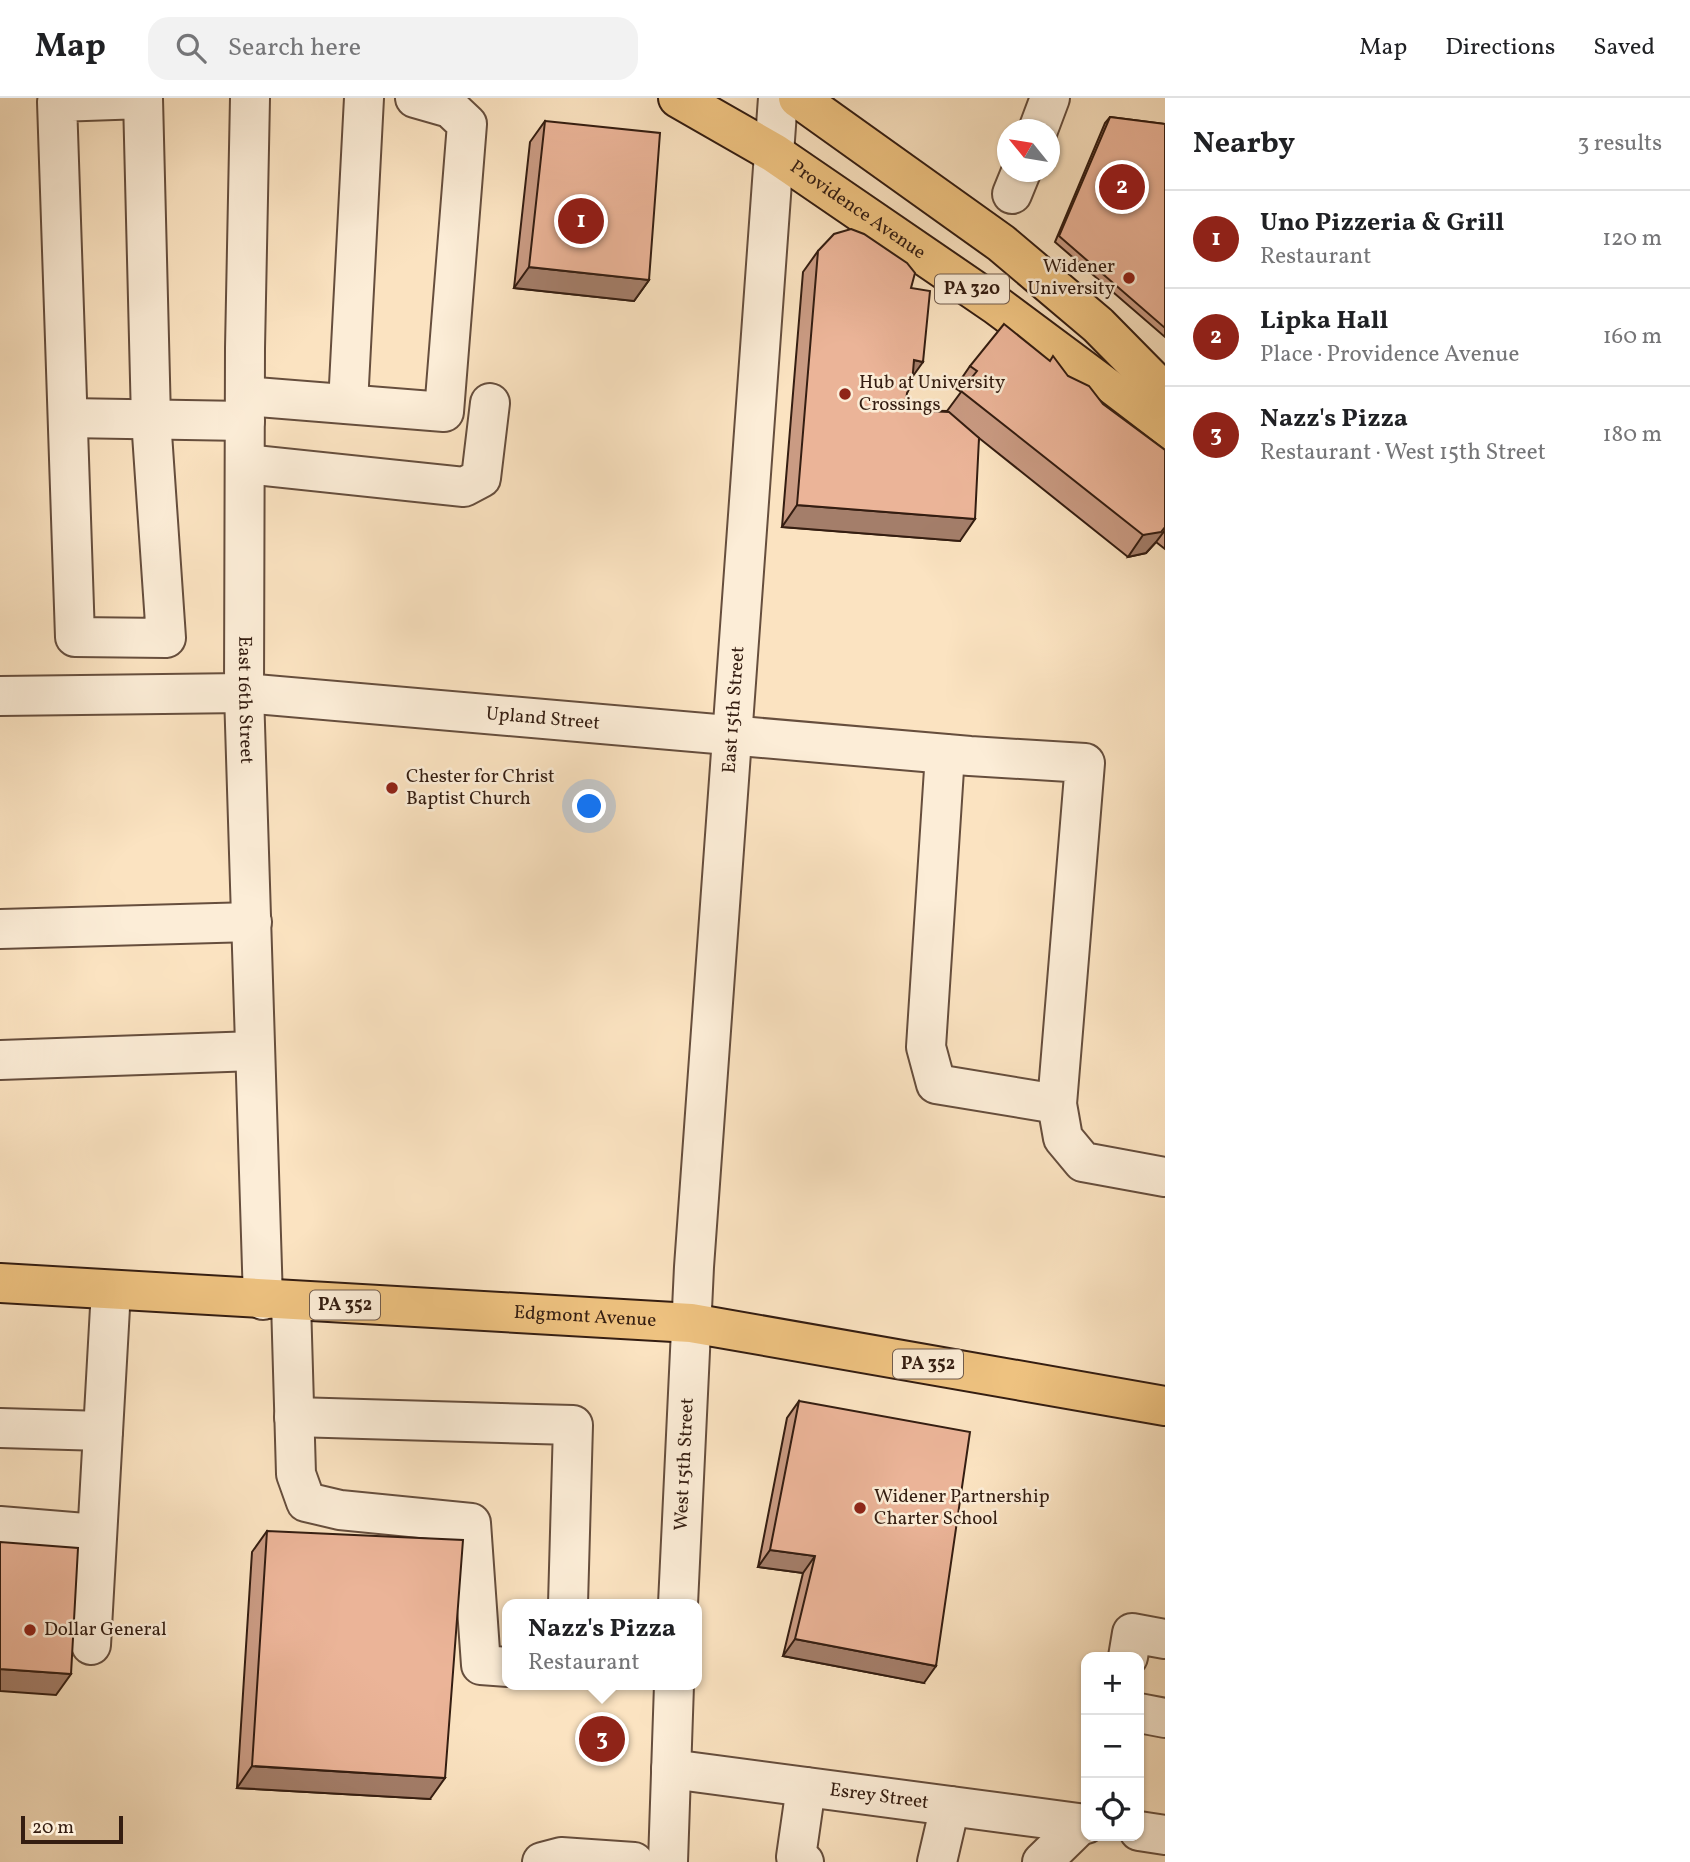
<!DOCTYPE html>
<meta charset="utf-8">
<style>
body{margin:0;font-family:Vollkorn,serif;background:#f2f2f2;color:#202124}
.controls{position:absolute;right:21px;bottom:21px;display:grid;overflow:hidden;border-radius:14px;box-shadow:0 2px 5px #0004}
.controls button{width:63px;height:63px;display:grid;place-items:center;padding:0;border:0;border-bottom:2px solid #e0e0e0;background:#fff;color:#202124;font:35px sans-serif}
.compass{position:absolute;left:997px;top:21px;width:63px;height:63px;border-radius:50%;background:#fff;box-shadow:0 2px 5px #0004;rotate:300deg}
.scale{position:absolute;left:21px;bottom:18px;width:102px;box-sizing:border-box;padding-left:7px;border:4px solid #341d11;border-top:0;font-size:19px;line-height:24px;white-space:nowrap;color:#341d11;-webkit-text-stroke:5px #fcedd7;paint-order:stroke}
.you{position:absolute;left:590px;top:709px;width:24px;height:24px;margin:-18px;border:5px solid #fff;border-radius:50%;background:#1a73e8;box-shadow:0 0 0 10px #1a73e833}
.badge{display:grid;place-items:center;width:46px;height:46px;border-radius:50%;background:#8f2418;color:#fff;font-size:23px;font-weight:700}
.pin{position:absolute;translate:-50% -50%;border:4px solid #fff;box-shadow:0 2px 7px #0006}
.popup{position:absolute;left:502px;top:1501px;width:200px;height:91px;box-sizing:border-box;display:grid;place-content:center;border-radius:14px;background:#fff;filter:drop-shadow(0 2px 5px #0005);font-size:23px;white-space:nowrap;color:#757577}
.popup b{font-size:26px;color:#202124}
.popup::after{content:'';position:absolute;left:50%;top:100%;margin-left:-14px;border:14px solid transparent;border-top-color:#fff}
.list{margin:0;padding:0;list-style:none}
h2{display:flex;justify-content:space-between;align-items:center;height:91px;margin:0;padding:0 28px;font-size:30px}
h2 small{font-size:23px;font-weight:400;color:#757577}
.list li{display:grid;grid-template-columns:46px 1fr auto;gap:21px;align-items:center;box-sizing:border-box;height:98px;padding:0 28px;border-top:2px solid #e0e0e0}
.list b{display:block;font-size:26px;white-space:nowrap}
.list p{margin:0;font-size:23px;white-space:nowrap;color:#757577}
.list em{font-size:23px;font-style:normal;color:#757577}
.icon{flex:none;width:38px;height:38px;fill:none;stroke:currentColor;stroke-width:2;stroke-linecap:round;stroke-linejoin:round}
.map{position:relative;flex:none;width:1165px;height:1764px;overflow:hidden}
header{display:flex;align-items:center;gap:42px;box-sizing:border-box;height:98px;padding:0 35px;background:#fff;border-bottom:2px solid #e0e0e0}
header strong{font-size:33px}
nav{display:flex;gap:38px;margin-inline-start:auto;font-size:24px}
.search{width:490px;height:63px;background:#f2f2f2;display:flex;align-items:center;gap:18px;box-sizing:border-box;padding:0 24px;border-radius:21px;color:#757577;font-size:26px}
main{display:flex}
aside{flex:1;background:#fff}
.map>svg:first-child{display:block}
.lines{fill:none;stroke-linecap:round;stroke-linejoin:round}
.minor-casing{stroke:#664e3d;stroke-width:42}
.major-casing{stroke:#341d11;stroke-width:42}
.minor{stroke:#fcedd7;stroke-width:38}
.major{stroke:#eec280;stroke-width:38}
.wall{fill:#ca9b83;stroke:#341d11;stroke-width:2}
.shaded-wall{fill:#a47e6a;stroke:#341d11;stroke-width:2}
.building{fill:#ebb498;stroke:#341d11;stroke-width:2}
.poi-dot{fill:#8f2418;stroke:#fcedd7;stroke-width:2.5}
.labels{text-anchor:middle;dominant-baseline:central;stroke-width:5;stroke-linejoin:round;paint-order:stroke}
.shield{fill:#fcedd7;stroke:#705b4c;stroke-width:2}
.shield-label{font-size:18px;font-weight:bold;fill:#341d11}
.street-label{font-size:19px;fill:#341d11;stroke:#fcedd7}
.poi-label{font-size:19px;fill:#341d11;stroke:#fcedd7;text-anchor:start}
</style>
<header>
<strong>Map</strong>
<div class="search"><svg class="icon" aria-label="search" viewBox="0 0 24 24"><circle cx="10" cy="10" r="6"/><path d="M15 15l6 6"/></svg>Search here</div>
<nav><a>Map</a><a>Directions</a><a>Saved</a></nav>
</header>
<main>
<div class="map">
<svg width="1165" height="1764" viewBox="0 0 1165 1764">
<rect width="100%" height="100%" fill="#fbe3c1"/>
<filter id="stains"><feTurbulence type="fractalNoise" baseFrequency=".00286" numOctaves="4"/><feColorMatrix values="0 0 0 0 .2 0 0 0 0 .09 0 0 0 0 .02 0 0 0 .5 -.17"/></filter>
<radialGradient id="worn" r=".72"><stop offset=".6" stop-color="#630" stop-opacity="0"/><stop offset="1" stop-color="#630" stop-opacity=".3"/></radialGradient>
<g class="lines">
<g class="minor-casing">
<g id="minor">
<path id="s1" d="M250 0 245 250 244 595 263 1202"/>
<path d="M143 1 151 321 166 540 75 539 57 4Z"/>
<path d="M1038 32 1050 0"/>
<path d="M1012 96 1021 74"/>
<path d="M245 298 444 314 467 26 450 10 415 0"/>
<path d="M348 306 364 0"/>
<path d="M68 320 245 323"/>
<path d="M245 366 464 389 481 380 490 305"/>
<path id="s2" d="M0 598 244 595 970 658 1085 665 1057 1006 1063 1040 1083 1064 1165 1079"/>
<path d="M945 656 926 949 936 986 1057 1006"/>
<path d="M0 831 252 824"/>
<path d="M0 962 255 953"/>
<path d="M291 1204 296 1376 306 1404 340 1412 471 1425 481 1567 508 1569"/>
<path d="M294 1319 573 1327 568 1506"/>
<path d="M0 1330 103 1333"/>
<path d="M0 1428 97 1436"/>
<path id="s3" d="M678 1506 694 1169 778 0"/>
<path d="M91 1547 111 1192"/>
<path d="M1128 1559 1132 1535 1165 1541"/>
<path d="M1139 1615 1165 1620"/>
<path id="s4" d="M671 1671 1086 1726"/>
<path d="M1139 1733 1165 1737"/>
<path d="M542 1764 561 1759 634 1764"/>
<path d="M668 1764 674 1587"/>
<path d="M804 1764 796 1759 806 1689"/>
<path d="M937 1764 950 1708"/>
<path d="M1042 1764 1081 1726"/>
</g>
</g>
<g class="major-casing">
<g id="major">
<path id="s5" d="M678 0 774 55 996 207 1165 333"/>
<path d="M798 0 1001 145 1098 227 1165 295"/>
<path id="s6" d="M0 1185 691 1225 1165 1308"/>
</g>
</g>
<use href="#minor" class="minor"/>
<use href="#major" class="major"/>
</g>
<path class="wall" d="M1110 19 1165 26V239L1055 144 1105 25Z
M545 23 649 182 634 203 514 190 530 44Z
M818 153 911 190 913 280 907 295 905 312 947 313 961 294 955 290 970 268 1068 278 1165 352V451L1156 444 1146 455 1128 459 979 340 960 443 782 429 803 174Z
M799 1303 924 1585 783 1558 803 1475 758 1469 787 1320Z
M267 1433 430 1701 237 1690 252 1454Z"/>
<path class="shaded-wall" d="M529 169 649 182 634 203 514 190Z
M914 262 923 264 908 285Z
M797 407 975 421 960 443 782 429Z
M1165 429V432L1156 444 1146 455 1128 459 1143 437Z
M770 1452 815 1458 803 1475 758 1469Z
M795 1541 936 1568 924 1585 783 1558Z
M0 1571 71 1576 56 1597 0 1593Z
M252 1668 445 1680 430 1701 237 1690Z"/>
<path class="building" d="M1110 19 1165 26V230L1059 138Z
M545 23 660 35 649 182 529 169Z
M851 131 864 136 907 165 915 175 911 190 930 193 923 264 914 262 912 286 907 295 905 312 949 314 979 340 975 421 797 407 818 153 834 136Z
M1004 226 1050 263 1053 258 1068 278 1089 288 1103 306 1165 352V429L1161 434 1143 437 961 293 977 273 970 268Z
M799 1303 970 1334 936 1568 795 1541 815 1458 770 1452Z
M267 1433 463 1442 445 1680 252 1668Z
M0 1444 78 1450 71 1576 0 1571Z"/>
<g class="poi-dot">
<circle cx="1129" cy="180" r="7"/>
<circle cx="845" cy="296" r="7"/>
<circle cx="392" cy="690" r="7"/>
<circle cx="860" cy="1410" r="7"/>
<circle cx="30" cy="1532" r="7"/>
</g>
<g class="labels">
<g class="shield">
<rect x="935" y="176.5" width="74" height="29" rx="5"/>
<rect x="310" y="1192.5" width="70" height="29" rx="5"/>
<rect x="893" y="1251.5" width="70" height="29" rx="5"/>
</g>
<g class="shield-label">
<text x="972" y="191">PA 320</text>
<text x="345" y="1207">PA 352</text>
<text x="928" y="1266">PA 352</text>
</g>
<g class="street-label">
<text stroke="none"><textPath href="#s5" startOffset="212">Providence Avenue</textPath></text>
<text stroke="none"><textPath href="#s1" startOffset="602">East 16th Street</textPath></text>
<text stroke="none"><textPath href="#s3" startOffset="896">East 15th Street</textPath></text>
<text stroke="none"><textPath href="#s2" startOffset="544">Upland Street</textPath></text>
<text stroke="none"><textPath href="#s6" startOffset="586">Edgmont Avenue</textPath></text>
<text stroke="none"><textPath href="#s3" startOffset="140">West 15th Street</textPath></text>
<text stroke="none"><textPath href="#s4" startOffset="210">Esrey Street</textPath></text>
</g>
<g class="poi-label">
<text x="1115" y="169" text-anchor="end">Widener<tspan x="1115" dy="22">University</tspan></text>
<text x="859" y="285">Hub at University<tspan x="859" dy="22">Crossings</tspan></text>
<text x="406" y="679">Chester for Christ<tspan x="406" dy="22">Baptist Church</tspan></text>
<text x="874" y="1399">Widener Partnership<tspan x="874" dy="22">Charter School</tspan></text>
<text x="44" y="1532">Dollar General</text>
</g>
</g>
<rect width="100%" height="100%" filter="url(#stains)"/>
<rect width="100%" height="100%" fill="url(#worn)"/>
</svg>
<div class="controls">
<button>+</button>
<button>−</button>
<button><svg class="icon" aria-label="locate" viewBox="0 0 24 24"><circle cx="12" cy="12" r="6"/><path d="M12 2v4M12 18v4M2 12h4M18 12h4"/></svg></button>
</div>
<svg class="compass" viewBox="-18 -18 36 36"><path d="M0-13l5 13h-10z" fill="#e53935"/><path d="M0 13l5-13h-10z" fill="#757577"/></svg>
<div class="scale">20 m</div>
<div class="you"></div>
<div class="pin badge" style="left:581px;top:123px">1</div>
<div class="pin badge" style="left:1122px;top:89px">2</div>
<div class="pin badge" style="left:602px;top:1641px">3</div>
<div class="popup"><b>Nazz's Pizza</b>Restaurant</div>
</div>
<aside>
<h2>Nearby<small>3 results</small></h2>
<ul class="list">
<li><span class="badge">1</span><div><b>Uno Pizzeria &amp; Grill</b><p>Restaurant</p></div><em>120 m</em></li>
<li><span class="badge">2</span><div><b>Lipka Hall</b><p>Place · Providence Avenue</p></div><em>160 m</em></li>
<li><span class="badge">3</span><div><b>Nazz's Pizza</b><p>Restaurant · West 15th Street</p></div><em>180 m</em></li>
</ul>
</aside>
</main>
